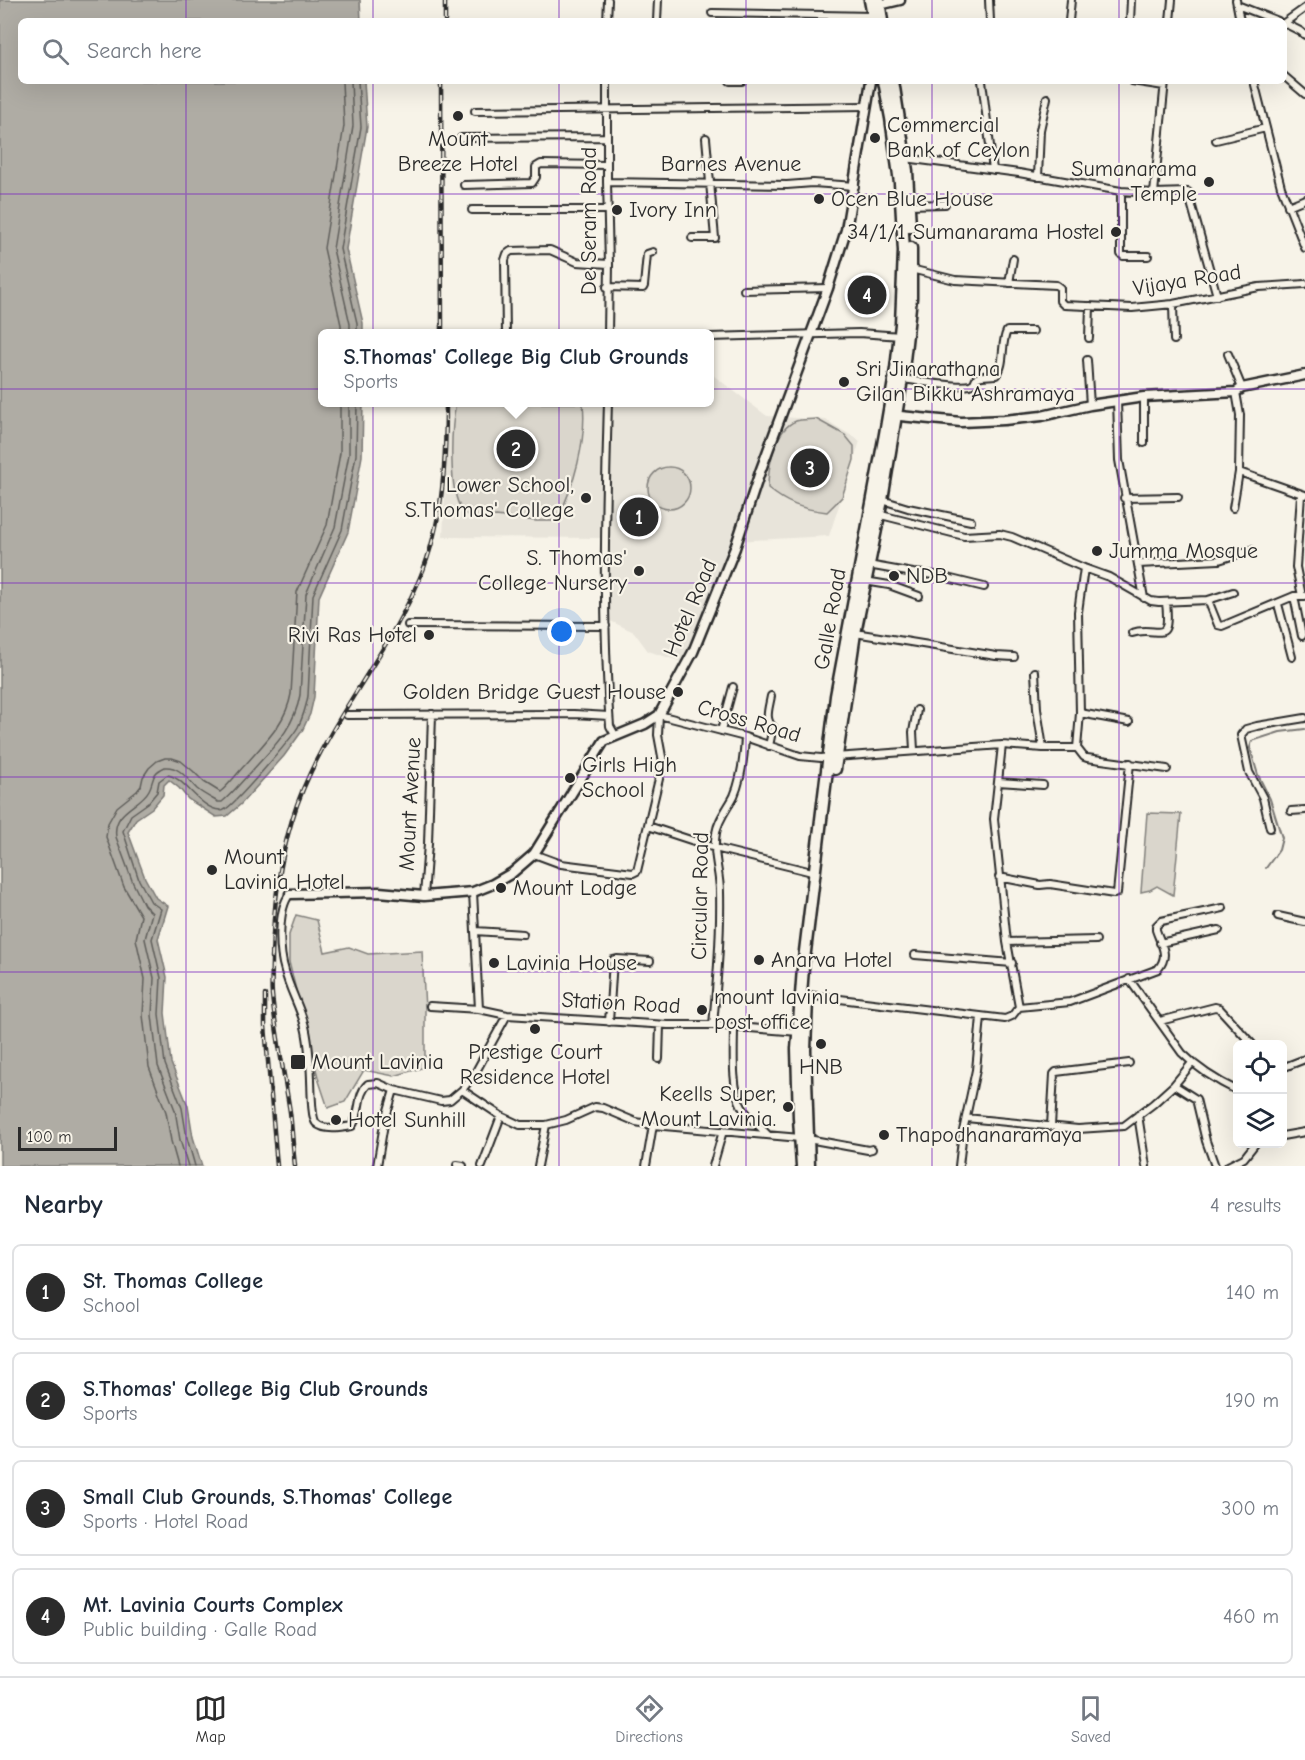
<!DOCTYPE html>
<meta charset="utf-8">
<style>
body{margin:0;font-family:"Comic Neue",sans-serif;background:#f2f2f3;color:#1f2937}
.controls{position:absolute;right:18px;bottom:18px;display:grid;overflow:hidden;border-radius:9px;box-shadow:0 6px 24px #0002}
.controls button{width:54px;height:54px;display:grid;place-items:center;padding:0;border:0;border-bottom:2px solid #e0e1e3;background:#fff;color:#1f2937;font:30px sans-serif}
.scale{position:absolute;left:18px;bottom:15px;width:99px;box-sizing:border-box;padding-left:6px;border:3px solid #2b2b2b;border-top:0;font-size:16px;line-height:21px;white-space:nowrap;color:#2b2b2b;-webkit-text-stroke:4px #f7f3e8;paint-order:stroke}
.you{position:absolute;left:562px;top:632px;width:21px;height:21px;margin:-15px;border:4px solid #fff;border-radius:50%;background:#1a73e8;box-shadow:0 0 0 9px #1a73e833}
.badge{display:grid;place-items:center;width:39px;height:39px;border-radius:50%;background:#2b2b2b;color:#fff;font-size:20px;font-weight:700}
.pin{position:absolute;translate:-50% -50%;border:3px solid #fff;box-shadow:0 2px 6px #0006}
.popup{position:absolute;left:318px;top:329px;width:396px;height:78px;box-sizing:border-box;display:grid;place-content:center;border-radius:9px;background:#fff;filter:drop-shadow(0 2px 4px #0005);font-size:20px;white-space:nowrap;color:#747a83}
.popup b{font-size:22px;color:#1f2937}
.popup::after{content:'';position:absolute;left:50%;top:100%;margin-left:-12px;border:12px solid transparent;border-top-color:#fff}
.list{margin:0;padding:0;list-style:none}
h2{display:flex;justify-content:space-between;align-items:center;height:78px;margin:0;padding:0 24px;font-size:26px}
h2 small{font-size:20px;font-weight:400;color:#747a83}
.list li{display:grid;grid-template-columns:39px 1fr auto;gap:18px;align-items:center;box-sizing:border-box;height:96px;margin:0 12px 12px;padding:0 12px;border:2px solid #e0e1e3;border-radius:9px}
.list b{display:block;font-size:22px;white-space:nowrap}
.list p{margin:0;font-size:20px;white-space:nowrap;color:#747a83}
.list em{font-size:20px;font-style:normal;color:#747a83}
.icon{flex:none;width:33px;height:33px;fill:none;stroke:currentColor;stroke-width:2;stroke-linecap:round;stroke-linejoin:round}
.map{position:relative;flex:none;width:1305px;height:1166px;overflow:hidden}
.search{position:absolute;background:#fff;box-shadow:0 6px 24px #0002;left:18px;right:18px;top:18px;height:66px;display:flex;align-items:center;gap:15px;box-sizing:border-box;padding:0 21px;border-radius:9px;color:#747a83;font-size:22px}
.sheet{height:510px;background:#fff}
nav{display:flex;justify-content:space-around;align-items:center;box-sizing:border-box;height:84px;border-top:2px solid #e0e1e3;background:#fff;font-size:16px;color:#747a83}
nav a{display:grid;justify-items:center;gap:3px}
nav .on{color:#2b2b2b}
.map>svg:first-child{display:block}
.built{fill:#e8e4da}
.green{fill:#dad6cc;stroke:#82807c;stroke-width:1.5}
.water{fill:#afaca4;stroke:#7a7874;stroke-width:1.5}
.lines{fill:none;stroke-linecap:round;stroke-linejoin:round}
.shore{stroke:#605f5b;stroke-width:1.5}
.stream{stroke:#7a7874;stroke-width:2}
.street-casing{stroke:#2b2b2b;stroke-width:10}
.secondary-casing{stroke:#2b2b2b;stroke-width:13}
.highway-casing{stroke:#2b2b2b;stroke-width:15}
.street{stroke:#f7f3e8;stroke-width:6}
.secondary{stroke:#f7f3e8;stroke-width:8}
.highway{stroke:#f7f3e8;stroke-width:10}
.rail-casing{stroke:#2b2b2b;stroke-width:4.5}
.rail{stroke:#f7f3e8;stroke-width:2;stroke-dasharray:7;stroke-linecap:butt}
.grid{fill:none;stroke:#7b2cbf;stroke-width:1.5;stroke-opacity:0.55}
.poi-dot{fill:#2b2b2b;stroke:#f7f3e8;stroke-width:2}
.labels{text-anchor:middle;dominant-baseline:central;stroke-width:4.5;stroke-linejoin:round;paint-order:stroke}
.poi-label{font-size:22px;fill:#2b2b2b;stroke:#f7f3e8;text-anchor:start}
.street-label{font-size:22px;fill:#2b2b2b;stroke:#f7f3e8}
</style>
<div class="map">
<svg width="1305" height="1166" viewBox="0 0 1305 1166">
<rect width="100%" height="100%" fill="#f7f3e8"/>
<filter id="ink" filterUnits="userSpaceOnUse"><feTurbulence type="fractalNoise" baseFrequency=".0167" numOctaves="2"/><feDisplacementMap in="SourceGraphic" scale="12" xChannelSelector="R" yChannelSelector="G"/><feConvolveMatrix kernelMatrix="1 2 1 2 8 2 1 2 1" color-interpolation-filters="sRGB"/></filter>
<g filter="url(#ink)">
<path class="built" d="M710 373 767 416 826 420 860 441 829 536 735 541 685 663 648 651 634 632 606 619 604 538 443 537 449 403 710 402Z"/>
<path class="green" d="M456 403H583C587 440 574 488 556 521H536L496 516 477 520C472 517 465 514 462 510 448 491 451 427 456 403Z
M816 419 845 435 854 446V460L842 497 827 512C802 509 787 504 768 488 768 468 774 429 796 421 802 419 810 420 816 419Z
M648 488a21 21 0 1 1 42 0a21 21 0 1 1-42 0Z
M1147 813 1181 814 1173 895 1157 886 1150 890 1141 892Z
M296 915 317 920 325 952 349 947 368 954 422 951 425 1010V1067L394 1076 364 1070 345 1102 328 1108 319 1081 289 962V935Z"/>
<path class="water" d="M0 0H360L361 21H21V81H364L367 127 346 249 363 323V333L322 334V402L363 403 362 456 348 532 319 597 314 697 310 714 302 731 284 756 241 804 227 816 216 817 188 799 179 788 169 780 164 785 163 795 152 808 136 819 128 832 145 878 156 898 168 906 158 939 167 977 165 1013 171 1063 188 1106 193 1137 202 1166H0Z"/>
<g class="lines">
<path class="shore" d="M341 334V325L324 248 344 126 342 81
M350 334V324L333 249 353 126 351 81
M357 334V323L340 249 361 127 358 81
M178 1166 171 1141 166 1112 149 1067 143 1015 145 979 136 939 141 916 124 887 106 837 108 823 117 807 137 791 141 786 143 777 149 768 157 761 165 758H172L181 761 193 771 204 782 220 792C230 784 237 773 246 764 265 742 286 723 291 694L297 592 327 525 340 453V402
M188 1166 180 1140 175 1110 158 1066 152 1015 154 978 145 939 152 913 144 905 133 883 116 837C112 810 140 807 149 790 155 779 150 774 165 767 180 766 187 779 197 789 203 794 211 798 218 802H222C233 793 241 782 251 772 273 747 294 729 300 695L306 594 335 527 349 454V402
M195 1166 187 1138 182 1108 165 1064 159 1014 161 978 152 939 161 909 151 902 139 880 123 831 131 815 148 803 157 792 159 781 167 775C184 776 199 809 220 810 221 811 223 811 224 810 233 807 292 738 298 727 303 717 306 707 308 696L313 595 342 530 356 455 357 402"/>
<path class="stream" d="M1266 868 1279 850 1282 838 1270 799 1258 775 1250 748 1252 741 1280 732 1305 729"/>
<g class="street-casing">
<path id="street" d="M989 0 990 21
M1236 0 1240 21
M1237 5 1278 21
M712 13 873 16
M607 21 608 0
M657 21 658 0
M1069 21 1071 0
M1130 21 1131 0
M1170 21 1172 0
M1284 23 1305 8
M1284 23 1300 31 1305 35
M1284 76 1305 94
M607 81V182L609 264 608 334
M730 81H742
M982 81 993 170
M1132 81 1164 86
M1254 81 1281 187 1305 248
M475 111 867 106
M461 138 606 137
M1216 140 1266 128
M905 158 1019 173 1121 191 1154 193 1188 192 1217 296
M1038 177 1040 130 1047 98
M607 182 787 185 813 183 855 186
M464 185 532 183 536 177V167L541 164 606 165
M1121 191V254L1123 256H1148
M1154 193 1165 81
M909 205 945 204
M1288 206 1305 199
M472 210H608
M692 238H715L706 138
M911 269 955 280 1056 285 1060 288V301L1064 305 1132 308 1173 304 1259 287 1305 284
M1009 283 1013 259
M607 287 643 288 644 286 647 254 653 252
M744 290 828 288
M1173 304 1174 340
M506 334 505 260 507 254 511 251 550 250 577 262 609 264
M710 337 859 333 901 336
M1089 338 1090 306
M1228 354 1242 388
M1087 360 1090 405
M902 379C919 381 955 388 970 385 975 383 974 382 976 378L982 376 996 375C1006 364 1000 345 1007 331H1033
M1236 392 1240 415 1239 472 1305 495
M1117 401 1119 460 1144 598
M608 402C605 510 602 618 610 726L615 735
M1144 443V397
M1301 495 1296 567 1302 596
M1124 498 1178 497
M882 500 908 508 971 521
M1233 508 1239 472
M877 514 964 536 1000 534 1012 537 1084 568 1109 577 1151 601 1159 602 1208 600 1233 592
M1138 564 1219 560 1251 550
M868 565 913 573 935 575 984 587
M865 581 889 585 919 596
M1294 596 1302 636
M1208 600 1218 625 1222 626 1294 596H1305
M1278 604 1292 657
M408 625 606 626
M855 633 996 656 1014 657
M1132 633C1157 624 1171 649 1166 602
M1035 672 1037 709 1043 748
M1080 713 1129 722
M347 715 574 714 609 716
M721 731 733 687
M1002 745 994 819 1007 942 1019 1007
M769 746 773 727C764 719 769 708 771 696
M1077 748 1080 713 1078 612 1084 568
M914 750 913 732 917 710
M998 782 1043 785
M1291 811 1305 810
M648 826 715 848 812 872
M1270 828 1263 798 1249 772 1241 735 1246 729 1257 726 1305 718
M534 854 561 864 633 873 637 871 663 762 658 735 659 715 745 737 800 756 821 758 1002 745 1043 748H1077L1084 757 1087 758 1167 769
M999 877 1040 885 1050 884 1114 894 1117 893 1130 763
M473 892 479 1009
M290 894C277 909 279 952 285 971 289 988 299 1005 304 1023 308 1036 309 1050 310 1064 312 1076 310 1116 316 1123 324 1131 341 1128 352 1126 362 1112 356 1095 368 1084L378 1083 394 1090 441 1101 450 1100 462 1090 474 1075 507 1015
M424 896 428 844 432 714
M1278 916 1305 922
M475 931 523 934
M1007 942 1096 940
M1160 943 1219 930
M915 955 1012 963
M1129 979 1182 1053C1198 1069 1217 1081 1238 1091
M807 995 1005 1019 1012 1016 1019 1007 1070 1002 1158 969C1170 955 1161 945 1156 930V926L1161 921 1223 908
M430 1006 479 1009 507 1015 668 1025H713L799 1032
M1160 1021 1215 1007 1219 1008 1252 1044
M609 1022 613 960 617 959 650 961
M713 1025C717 981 721 936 720 892 720 872 712 853 716 833 718 819 728 808 734 796 742 778 744 756 745 737
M734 1027C734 1049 731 1088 742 1107 748 1117 760 1127 768 1135
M659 1059 660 1025
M1282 1068 1305 1059
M1174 1085 1196 1099 1206 1141 1215 1166
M462 1090 501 1116 520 1125H546L566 1120 595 1107 603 1108 636 1122 653 1125 800 1138
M1138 1115 1146 1166
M966 1118 1078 1129 1124 1126 1153 1104 1174 1085 1192 1063
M1051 1126 1054 1074 1056 1072 1129 1063
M1282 1136 1305 1132
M808 1139 868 1150 872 1149
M457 1165 463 1166
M377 1166 384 1124 394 1090
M482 1166 501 1116
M538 1166 546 1125
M646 1166 653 1125
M713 1166 723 1131
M959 1166 963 1131 976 1070 981 1017
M1228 1166 1244 1158 1255 1144"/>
</g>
<g class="secondary-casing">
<path id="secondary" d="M879 5 900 0
M890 415 961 422 1004 420 1042 416 1090 405 1144 397 1236 392 1242 388 1305 375
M290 894 379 892 424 896 473 892 493 884 512 873 534 854 604 741 645 724 659 715 693 652 735 548 760 472 828 288 846 230 871 81"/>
</g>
<g class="highway-casing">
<path id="highway" d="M870 0 874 21
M879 0 882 21
M893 81 907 171 910 227
M835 769 855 633 882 500 902 379 911 298V248
M807 999 805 1050 809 1166
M802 1166 799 1118 797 1049 803 968 836 696 885 434 896 369 901 324 904 251 900 183 891 118 884 81"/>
</g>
<use href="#street" class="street"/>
<use href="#secondary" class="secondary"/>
<use href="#highway" class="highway"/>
<g class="rail-casing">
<path id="rail" d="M445 0V21
M441 81 442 334
M265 995V1026L277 1166
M295 1166C293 1148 292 1130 290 1112 284 1073 276 1034 272 995 271 983 272 971 272 959 273 912 278 866 292 820 317 736 379 668 415 589 443 530 446 466 446 402"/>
</g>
<use href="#rail" class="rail"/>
</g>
</g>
<path class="grid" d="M186 0V21M373 0V21M559 0V21M746 0V21M932 0V21M1119 0V21M186 81V1166M373 81V1166M559 81V1166M746 81V1166M932 81V1166M1119 81V1166M0 194H1305M0 389H1305M0 583H1305M0 777H1305M0 972H1305"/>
<g class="poi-dot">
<circle cx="458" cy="116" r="6"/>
<circle cx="875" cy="138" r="6"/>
<circle cx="1209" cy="182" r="6"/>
<circle cx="819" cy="199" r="6"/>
<circle cx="617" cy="210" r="6"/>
<circle cx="1116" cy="232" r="6"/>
<circle cx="844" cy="382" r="6"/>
<circle cx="586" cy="498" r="6"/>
<circle cx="1097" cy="551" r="6"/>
<circle cx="639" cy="571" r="6"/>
<circle cx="894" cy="576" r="6"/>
<circle cx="429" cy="635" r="6"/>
<circle cx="678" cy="692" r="6"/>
<circle cx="570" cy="778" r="6"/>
<circle cx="212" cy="870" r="6"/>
<circle cx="501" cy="888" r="6"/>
<circle cx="759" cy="960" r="6"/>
<circle cx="494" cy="963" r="6"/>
<circle cx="702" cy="1010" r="6"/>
<circle cx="535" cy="1029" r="6"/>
<circle cx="821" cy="1044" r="6"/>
<rect x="290" y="1054" width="16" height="16" rx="3"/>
<circle cx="788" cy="1107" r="6"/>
<circle cx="336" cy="1120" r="6"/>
<circle cx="884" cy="1135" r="6"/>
</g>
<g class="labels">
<g class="poi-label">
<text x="887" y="125">Commercial<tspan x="887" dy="25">Bank of Ceylon</tspan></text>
<text x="458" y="139" text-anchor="middle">Mount<tspan x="458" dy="25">Breeze Hotel</tspan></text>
<text x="1197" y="169" text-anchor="end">Sumanarama<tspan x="1197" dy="25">Temple</tspan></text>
<text x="831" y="199">Ocen Blue House</text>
<text x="629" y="210">Ivory Inn</text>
<text x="1104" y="232" text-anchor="end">34/1/1 Sumanarama Hostel</text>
<text x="856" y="369">Sri Jinarathana<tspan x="856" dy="25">Gilan Bikku Ashramaya</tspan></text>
<text x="574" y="485" text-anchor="end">Lower School,<tspan x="574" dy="25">S.Thomas' College</tspan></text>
<text x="1109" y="551">Jumma Mosque</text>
<text x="627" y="558" text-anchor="end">S. Thomas'<tspan x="627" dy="25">College Nursery</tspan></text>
<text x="906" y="576">NDB</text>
<text x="417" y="635" text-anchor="end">Rivi Ras Hotel</text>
<text x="666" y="692" text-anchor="end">Golden Bridge Guest House</text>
<text x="582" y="765">Girls High<tspan x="582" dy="25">School</tspan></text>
<text x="224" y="857">Mount<tspan x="224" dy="25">Lavinia Hotel</tspan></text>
<text x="513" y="888">Mount Lodge</text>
<text x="771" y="960">Anarva Hotel</text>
<text x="506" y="963">Lavinia House</text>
<text x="714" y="997">mount lavinia<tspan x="714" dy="25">post office</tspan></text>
<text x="535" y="1052" text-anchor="middle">Prestige Court<tspan x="535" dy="25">Residence Hotel</tspan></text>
<text x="312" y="1062">Mount Lavinia</text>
<text x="821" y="1067" text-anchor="middle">HNB</text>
<text x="776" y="1094" text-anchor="end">Keells Super,<tspan x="776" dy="25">Mount Lavinia.</tspan></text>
<text x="348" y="1120">Hotel Sunhill</text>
<text x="896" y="1135">Thapodhanaramaya</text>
</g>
<g class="street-label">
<text x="731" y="164">Barnes Avenue</text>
<text transform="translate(589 221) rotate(-90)">De Seram Road</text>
<text transform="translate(1187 280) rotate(-9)">Vijaya Road</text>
<text transform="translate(690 608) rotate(-67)">Hotel Road</text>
<text transform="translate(830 619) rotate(-80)">Galle Road</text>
<text transform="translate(749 721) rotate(16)">Cross Road</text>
<text transform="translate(410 804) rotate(-87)">Mount Avenue</text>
<text transform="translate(700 896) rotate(-89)">Circular Road</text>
<text transform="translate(621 1003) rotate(3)">Station Road</text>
</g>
</g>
</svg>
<div class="controls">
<button><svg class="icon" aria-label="locate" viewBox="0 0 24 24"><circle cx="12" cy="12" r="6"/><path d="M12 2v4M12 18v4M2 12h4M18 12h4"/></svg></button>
<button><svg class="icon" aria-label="layers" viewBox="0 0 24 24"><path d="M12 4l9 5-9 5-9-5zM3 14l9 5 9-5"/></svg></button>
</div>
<div class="scale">100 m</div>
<div class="you"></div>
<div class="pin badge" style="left:639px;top:517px">1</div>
<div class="pin badge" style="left:516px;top:449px">2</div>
<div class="popup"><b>S.Thomas' College Big Club Grounds</b>Sports</div>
<div class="pin badge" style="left:810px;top:468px">3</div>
<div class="pin badge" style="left:867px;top:295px">4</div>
<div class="search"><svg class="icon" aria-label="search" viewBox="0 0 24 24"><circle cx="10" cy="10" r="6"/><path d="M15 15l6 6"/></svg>Search here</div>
</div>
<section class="sheet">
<h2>Nearby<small>4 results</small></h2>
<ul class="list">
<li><span class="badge">1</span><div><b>St. Thomas College</b><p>School</p></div><em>140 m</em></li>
<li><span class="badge">2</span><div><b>S.Thomas' College Big Club Grounds</b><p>Sports</p></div><em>190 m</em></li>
<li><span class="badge">3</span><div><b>Small Club Grounds, S.Thomas' College</b><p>Sports · Hotel Road</p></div><em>300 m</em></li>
<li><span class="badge">4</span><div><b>Mt. Lavinia Courts Complex</b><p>Public building · Galle Road</p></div><em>460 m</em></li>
</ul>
</section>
<nav>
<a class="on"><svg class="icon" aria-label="map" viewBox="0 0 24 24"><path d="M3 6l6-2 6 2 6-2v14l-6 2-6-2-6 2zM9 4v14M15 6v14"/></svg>Map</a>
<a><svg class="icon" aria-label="directions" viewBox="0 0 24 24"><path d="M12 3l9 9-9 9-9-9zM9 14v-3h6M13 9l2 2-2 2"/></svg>Directions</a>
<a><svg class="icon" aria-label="saved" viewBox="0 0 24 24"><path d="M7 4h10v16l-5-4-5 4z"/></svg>Saved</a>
</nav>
